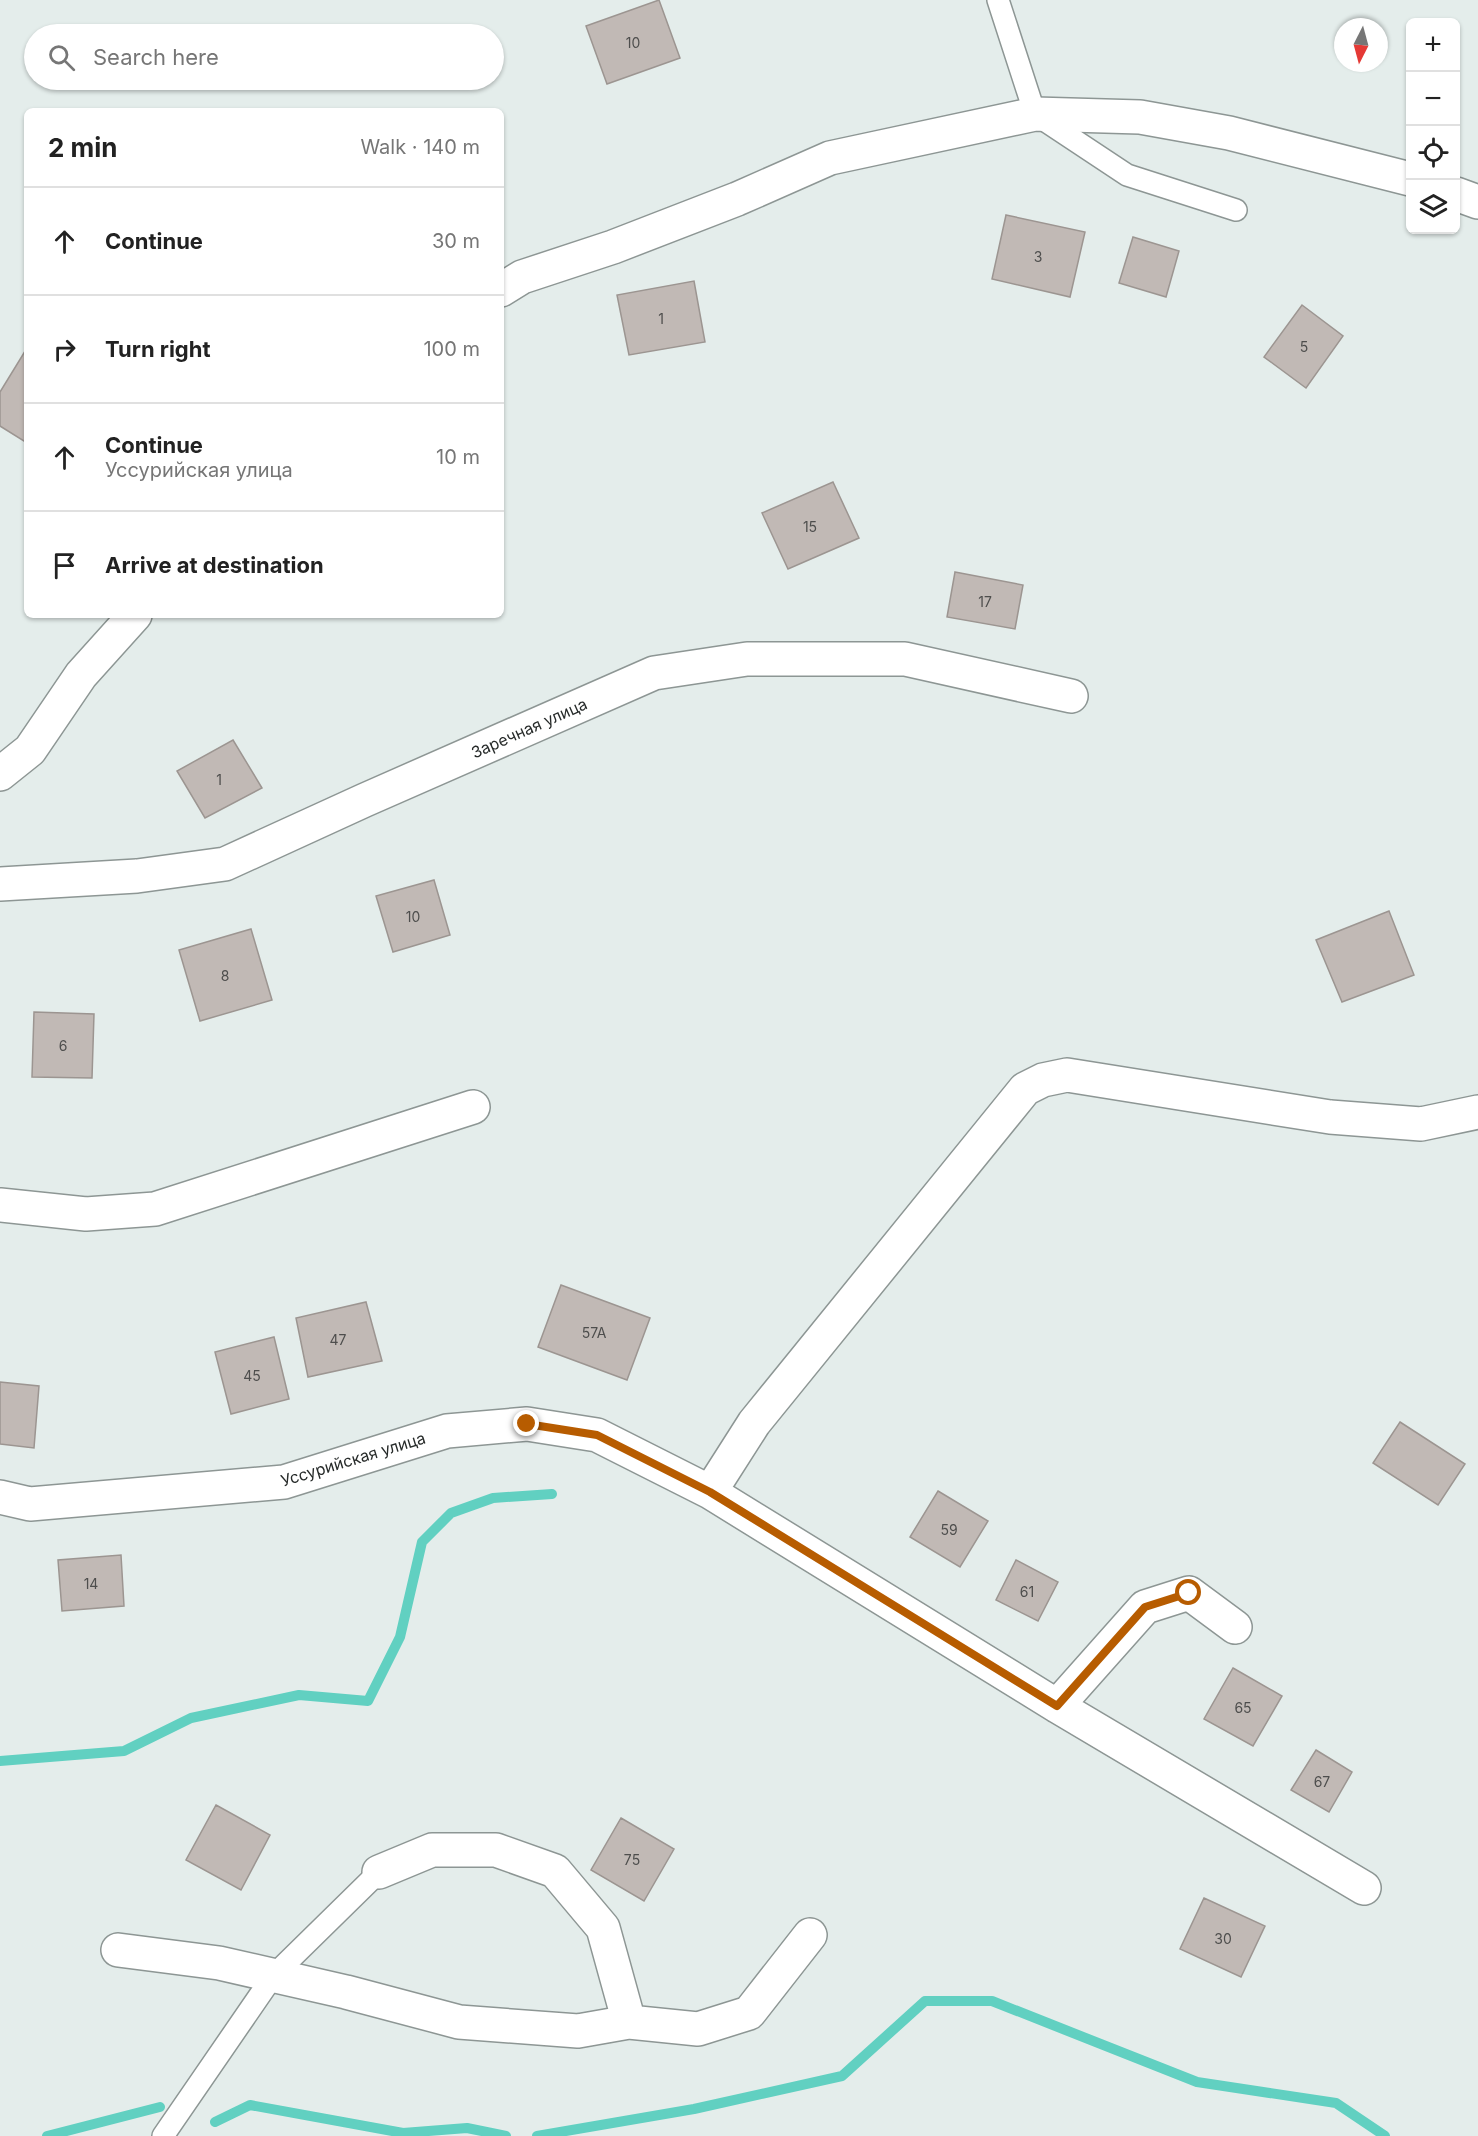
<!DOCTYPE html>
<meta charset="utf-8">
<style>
body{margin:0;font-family:Inter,sans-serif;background:#f6f6f6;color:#222}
.controls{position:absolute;right:18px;top:18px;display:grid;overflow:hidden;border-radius:9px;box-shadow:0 2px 4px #0004}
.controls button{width:54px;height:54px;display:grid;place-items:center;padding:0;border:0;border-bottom:2px solid #e0e0e0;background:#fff;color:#222;font:30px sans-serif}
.compass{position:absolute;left:1334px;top:18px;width:54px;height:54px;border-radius:50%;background:#fff;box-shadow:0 2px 4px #0004;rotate:186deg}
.stop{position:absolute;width:18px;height:18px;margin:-14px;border:4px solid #b75c00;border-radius:50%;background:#fff}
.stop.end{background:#b75c00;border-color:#fff;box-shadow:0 2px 6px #0008}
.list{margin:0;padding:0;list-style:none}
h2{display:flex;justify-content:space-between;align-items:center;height:78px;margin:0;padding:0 24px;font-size:26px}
h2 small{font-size:20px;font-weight:400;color:#767676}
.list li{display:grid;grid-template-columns:39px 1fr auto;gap:18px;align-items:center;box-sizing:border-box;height:108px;padding:0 24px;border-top:2px solid #e0e0e0}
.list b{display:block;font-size:22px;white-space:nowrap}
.list p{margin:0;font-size:20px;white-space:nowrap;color:#767676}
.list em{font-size:20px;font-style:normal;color:#767676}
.icon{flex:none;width:33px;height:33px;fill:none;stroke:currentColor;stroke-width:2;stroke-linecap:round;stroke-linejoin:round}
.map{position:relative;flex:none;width:1478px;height:2136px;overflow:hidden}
.search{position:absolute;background:#fff;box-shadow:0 2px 4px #0004;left:24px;top:24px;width:480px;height:66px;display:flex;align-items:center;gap:15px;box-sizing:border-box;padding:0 21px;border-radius:33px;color:#767676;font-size:22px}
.panel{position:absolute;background:#fff;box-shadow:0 2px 4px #0004;left:24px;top:108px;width:480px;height:510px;border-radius:9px}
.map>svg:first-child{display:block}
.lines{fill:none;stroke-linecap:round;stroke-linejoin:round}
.stream{stroke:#61d0c1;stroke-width:10}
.building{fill:#c1b9b5;stroke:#9c9591;stroke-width:1.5}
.lane-casing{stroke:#8d9694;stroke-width:24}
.street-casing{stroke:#8d9694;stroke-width:36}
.lane{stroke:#fff;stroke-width:21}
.street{stroke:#fff;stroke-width:33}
.route{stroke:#b75c00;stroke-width:8}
.labels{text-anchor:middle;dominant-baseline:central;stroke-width:6;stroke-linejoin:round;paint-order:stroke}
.number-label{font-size:14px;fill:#4e4e4d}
.street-label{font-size:16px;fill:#272b2a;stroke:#fff}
</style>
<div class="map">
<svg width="1478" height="2136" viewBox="0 0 1478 2136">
<rect width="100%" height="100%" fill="#e4edeb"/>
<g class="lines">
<path class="stream" d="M0 1761 124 1751 191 1718 299 1695 368 1701 400 1637 422 1542 451 1513 493 1498 552 1494
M215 2122 250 2105 403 2133 467 2128 506 2136
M47 2136 160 2107
M537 2136 694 2109 842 2076 925 2001H992L1197 2082 1336 2103 1385 2136"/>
</g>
<path class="building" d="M659 0 680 58 607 84 586 26Z
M1006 215 1085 232 1070 297 992 279Z
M1133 237 1179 251 1166 297 1119 283Z
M694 281 705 342 629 355 617 295Z
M1302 305 1343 336 1306 388 1264 357Z
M27 348V443L0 426V392Z
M833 482 859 538 788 569 762 513Z
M955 572 1023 585 1015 629 947 617Z
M233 740 262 788 205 818 177 771Z
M434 880 450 935 393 952 376 896Z
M1389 911 1414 975 1342 1002 1316 940Z
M251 929 272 1000 200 1021 179 950Z
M34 1012 94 1014 92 1078 32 1077Z
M561 1285 650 1318 627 1380 538 1347Z
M366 1302 382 1361 308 1377 296 1318Z
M274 1337 289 1399 231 1414 215 1352Z
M0 1382 39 1386 34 1448 0 1444Z
M1400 1422 1465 1464 1438 1505 1373 1463Z
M938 1491 988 1521 960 1567 910 1537Z
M121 1555 124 1606 62 1611 58 1560Z
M1016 1560 1058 1582 1038 1621 996 1600Z
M1233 1668 1282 1696 1253 1746 1204 1719Z
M1316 1750 1352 1772 1329 1812 1291 1790Z
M216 1805 270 1835 241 1890 186 1860Z
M621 1818 674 1849 644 1901 591 1870Z
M1204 1898 1265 1926 1241 1977 1180 1949Z"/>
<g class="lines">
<g class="lane-casing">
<path id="lane" d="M998 0 1035 114 1127 175 1236 210
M163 2136 273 1976 379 1872"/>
</g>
<g class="street-casing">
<path id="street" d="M1456 194 1478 202
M501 290 522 277 613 247 737 199 830 158 1035 114 1140 117 1229 133 1410 179
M0 774 30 750 81 675 135 615
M0 884 137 876 225 864 365 800 654 673 747 659H905L1071 696
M0 1205 86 1214 155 1209 473 1107
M710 1492 754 1423 1025 1089 1043 1080 1067 1075 1330 1117 1421 1124 1478 1112
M0 1497 30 1504 284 1482 447 1431 527 1424 597 1435 710 1492 1057 1706 1364 1888
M1057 1706 1145 1607 1189 1593 1235 1627
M379 1872 432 1850H496L555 1871 603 1928 629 2022
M118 1950 219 1963 346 1992 459 2022 578 2031 629 2022 698 2029 749 2013 810 1935"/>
</g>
<use href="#lane" class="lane"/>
<use href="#street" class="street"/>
</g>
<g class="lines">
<path class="route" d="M527 1424 597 1435 710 1492 1057 1706 1145 1607 1189 1593"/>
</g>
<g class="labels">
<g class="number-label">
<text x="633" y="42">10</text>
<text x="1038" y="256">3</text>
<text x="661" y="318">1</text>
<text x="1304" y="346">5</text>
<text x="810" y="526">15</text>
<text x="985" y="601">17</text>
<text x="219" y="779">1</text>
<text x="413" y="916">10</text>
<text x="225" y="975">8</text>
<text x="63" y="1045">6</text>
<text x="594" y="1332">57А</text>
<text x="338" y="1339">47</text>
<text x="252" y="1375">45</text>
<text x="949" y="1529">59</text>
<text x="91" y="1583">14</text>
<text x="1027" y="1591">61</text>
<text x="1243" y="1707">65</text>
<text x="1322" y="1781">67</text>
<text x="632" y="1859">75</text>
<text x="1223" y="1938">30</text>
</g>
<g class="street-label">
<text transform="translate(529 728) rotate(-24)">Заречная улица</text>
<text transform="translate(353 1459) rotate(-17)">Уссурийская улица</text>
</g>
</g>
</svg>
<div class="controls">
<button>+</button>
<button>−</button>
<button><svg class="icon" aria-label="locate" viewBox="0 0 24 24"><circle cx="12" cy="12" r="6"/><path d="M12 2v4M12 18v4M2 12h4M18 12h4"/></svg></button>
<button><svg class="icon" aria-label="layers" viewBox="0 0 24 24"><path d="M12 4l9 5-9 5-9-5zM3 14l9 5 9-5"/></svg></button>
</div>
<svg class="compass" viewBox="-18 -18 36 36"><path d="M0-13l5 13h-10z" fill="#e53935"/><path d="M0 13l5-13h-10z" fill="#767676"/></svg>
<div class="stop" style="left:1189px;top:1593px"></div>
<div class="stop end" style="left:527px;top:1424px"></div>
<div class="search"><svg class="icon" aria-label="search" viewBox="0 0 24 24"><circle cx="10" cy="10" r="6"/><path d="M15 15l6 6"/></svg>Search here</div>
<section class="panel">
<h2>2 min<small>Walk · 140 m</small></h2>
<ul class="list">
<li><svg class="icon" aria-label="ahead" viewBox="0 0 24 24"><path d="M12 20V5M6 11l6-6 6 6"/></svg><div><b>Continue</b></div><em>30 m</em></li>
<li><svg class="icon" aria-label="right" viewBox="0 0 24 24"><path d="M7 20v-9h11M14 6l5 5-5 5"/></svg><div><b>Turn right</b></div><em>100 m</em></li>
<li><svg class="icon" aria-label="ahead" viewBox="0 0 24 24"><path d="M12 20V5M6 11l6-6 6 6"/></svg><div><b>Continue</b><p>Уссурийская улица</p></div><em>10 m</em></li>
<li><svg class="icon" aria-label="arrive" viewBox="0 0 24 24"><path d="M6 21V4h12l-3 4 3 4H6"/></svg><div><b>Arrive at destination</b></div></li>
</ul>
</section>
</div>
